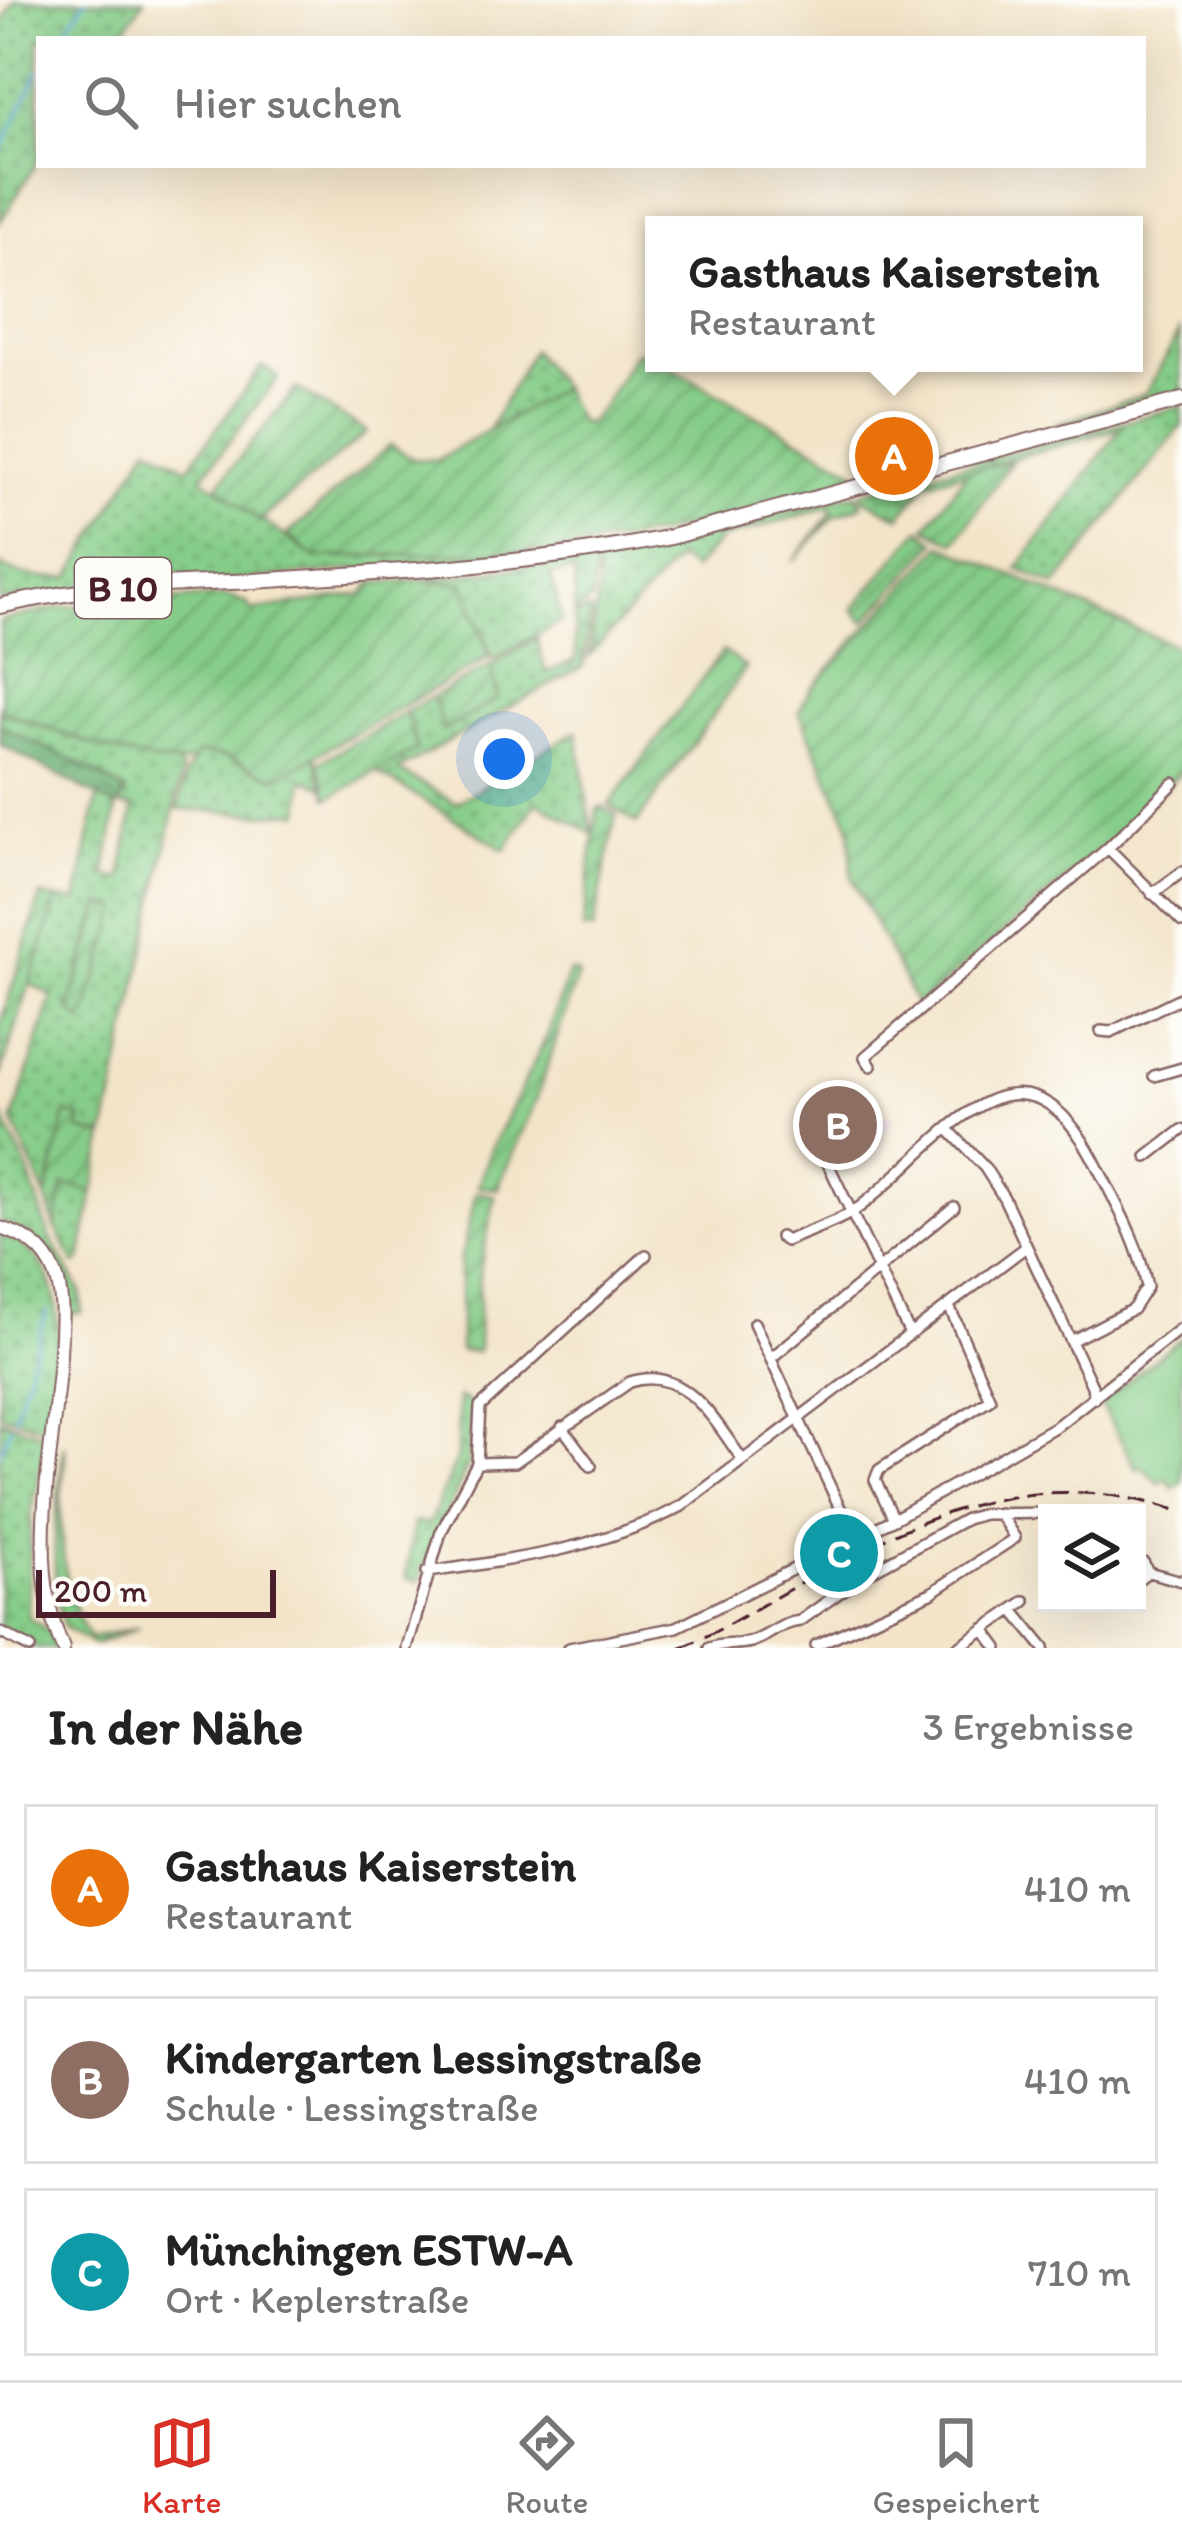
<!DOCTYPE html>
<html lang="de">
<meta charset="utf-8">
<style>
body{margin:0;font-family:Itim,sans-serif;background:#f6f6f6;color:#222}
.controls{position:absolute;right:36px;bottom:36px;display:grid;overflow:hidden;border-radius:0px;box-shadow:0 12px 48px #0002}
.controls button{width:108px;height:108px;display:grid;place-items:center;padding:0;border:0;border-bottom:3px solid #e0e0e0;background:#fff;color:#222;font:60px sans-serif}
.scale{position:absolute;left:36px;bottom:30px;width:240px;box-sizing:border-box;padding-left:12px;border:6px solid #4a1f2b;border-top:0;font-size:33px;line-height:42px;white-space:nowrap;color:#4a1f2b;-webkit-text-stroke:9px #fdfcf7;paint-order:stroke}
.you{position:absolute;left:504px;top:759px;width:42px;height:42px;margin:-30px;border:9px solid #fff;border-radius:50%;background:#1a73e8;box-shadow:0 0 0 18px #1a73e833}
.badge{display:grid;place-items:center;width:78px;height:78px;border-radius:50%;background:#d93025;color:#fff;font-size:39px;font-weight:700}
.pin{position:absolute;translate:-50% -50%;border:6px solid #fff;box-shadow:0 3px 12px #0006}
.popup{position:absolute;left:645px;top:216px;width:498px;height:156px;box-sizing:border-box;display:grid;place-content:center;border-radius:0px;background:#fff;filter:drop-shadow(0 3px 9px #0005);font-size:39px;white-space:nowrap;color:#767676}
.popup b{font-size:45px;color:#222}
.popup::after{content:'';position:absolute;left:50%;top:100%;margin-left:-24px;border:24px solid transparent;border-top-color:#fff}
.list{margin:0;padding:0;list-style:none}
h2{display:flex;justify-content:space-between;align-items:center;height:156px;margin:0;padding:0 48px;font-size:51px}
h2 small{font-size:39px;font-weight:400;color:#767676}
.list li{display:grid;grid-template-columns:78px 1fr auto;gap:36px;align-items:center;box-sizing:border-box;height:168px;margin:0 24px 24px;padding:0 24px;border:3px solid #e0e0e0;border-radius:0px}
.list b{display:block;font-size:45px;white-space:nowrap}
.list p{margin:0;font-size:39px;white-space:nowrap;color:#767676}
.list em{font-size:39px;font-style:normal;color:#767676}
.icon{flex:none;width:66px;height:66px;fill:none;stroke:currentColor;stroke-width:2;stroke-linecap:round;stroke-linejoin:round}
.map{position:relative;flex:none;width:1182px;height:1648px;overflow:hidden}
.search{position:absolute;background:#fff;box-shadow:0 12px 48px #0002;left:36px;right:36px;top:36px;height:132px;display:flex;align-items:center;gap:30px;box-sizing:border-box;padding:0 42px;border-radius:0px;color:#767676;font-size:45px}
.sheet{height:732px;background:#fff}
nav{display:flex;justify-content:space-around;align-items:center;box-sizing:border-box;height:168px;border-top:3px solid #e0e0e0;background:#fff;font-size:33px;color:#767676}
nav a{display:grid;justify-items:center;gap:6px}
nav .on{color:#d93025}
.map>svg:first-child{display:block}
.built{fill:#eed0e7}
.grass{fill:url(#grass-dots);stroke:#68765a;stroke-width:3;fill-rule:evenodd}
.forest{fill:url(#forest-crowns);stroke:#5b6850;stroke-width:3}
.garden{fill:url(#garden-furrows);stroke:#68765a;stroke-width:3}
.pitch{fill:#86cd89;stroke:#68765a;stroke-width:3}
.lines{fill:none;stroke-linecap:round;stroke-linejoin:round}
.stream{stroke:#63acda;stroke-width:3}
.street-casing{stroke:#856462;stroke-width:14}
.secondary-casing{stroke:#856462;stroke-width:16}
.primary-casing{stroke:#856462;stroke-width:18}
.street{stroke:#fff;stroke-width:9}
.secondary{stroke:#fff;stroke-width:12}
.primary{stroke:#fff;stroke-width:14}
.rail{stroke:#4a1f2b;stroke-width:3;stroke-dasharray:18 9;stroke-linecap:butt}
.labels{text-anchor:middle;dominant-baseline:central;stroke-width:10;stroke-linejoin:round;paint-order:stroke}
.shield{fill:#fdfcf7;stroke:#806168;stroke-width:3}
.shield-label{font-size:36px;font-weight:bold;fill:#4a1f2b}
</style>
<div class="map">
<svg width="1182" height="1648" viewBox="0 0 1182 1648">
<defs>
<pattern id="grass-dots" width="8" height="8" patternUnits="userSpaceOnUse" patternTransform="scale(3)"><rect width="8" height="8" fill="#86cd89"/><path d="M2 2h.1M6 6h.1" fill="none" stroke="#70a670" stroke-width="1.8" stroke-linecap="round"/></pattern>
<pattern id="forest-crowns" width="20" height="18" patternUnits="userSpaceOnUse" patternTransform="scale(3)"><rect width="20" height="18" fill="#6cb075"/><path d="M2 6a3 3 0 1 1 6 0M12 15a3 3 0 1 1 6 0" fill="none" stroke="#5b8f60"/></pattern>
<pattern id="garden-furrows" width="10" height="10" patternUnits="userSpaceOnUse" patternTransform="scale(3)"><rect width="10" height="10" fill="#86cd89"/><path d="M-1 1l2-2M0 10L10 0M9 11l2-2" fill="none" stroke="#70a670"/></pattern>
</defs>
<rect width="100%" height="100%" fill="#fdfcf7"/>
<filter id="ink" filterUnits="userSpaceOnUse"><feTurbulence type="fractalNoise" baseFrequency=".00833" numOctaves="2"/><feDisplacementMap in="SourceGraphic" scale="24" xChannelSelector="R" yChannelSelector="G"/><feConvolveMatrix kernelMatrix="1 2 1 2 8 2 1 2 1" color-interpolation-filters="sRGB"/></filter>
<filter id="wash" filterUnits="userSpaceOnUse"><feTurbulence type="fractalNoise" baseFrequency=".004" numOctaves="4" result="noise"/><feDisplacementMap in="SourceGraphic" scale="48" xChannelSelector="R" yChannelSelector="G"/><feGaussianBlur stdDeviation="2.7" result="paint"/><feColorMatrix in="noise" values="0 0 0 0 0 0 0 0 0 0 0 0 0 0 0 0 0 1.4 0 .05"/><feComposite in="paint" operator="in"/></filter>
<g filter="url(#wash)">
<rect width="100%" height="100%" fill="#f3e4c9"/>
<path class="built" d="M826 1096 896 1120 845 1170 834 1145 828 1147 811 1114 810 1110Z"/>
<path class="grass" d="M15 0H144L118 39H39V159L0 222V27Z
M1179 332 1182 393 1058 428 1056 424 1146 394Z
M532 350 562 388 486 435Z
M262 366 279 377 202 477 314 557 532 551 534 554 0 601V565C24 578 43 579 70 577L149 445 188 468Z
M1182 406V425L1056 586 1017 569 1121 428 925 483 900 517 863 498 862 492Z
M857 493 862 505 834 516 793 562 832 512 831 506 721 539 693 570 678 558 589 656 599 587 597 565 592 599 574 614 575 571 551 575 562 621 493 659 464 585 418 580 597 558Z
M587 610 591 613 583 666 398 770 456 803 577 731 592 833 537 802 505 850 375 771 417 749 406 712 433 697 444 730 497 699 491 665 537 638 546 673 576 660 574 617Z
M0 705 2 712 91 744 178 764 182 772 105 1136 78 1130 66 1114 46 1197 13 1121 52 996 29 983 57 899 77 901 98 794 117 807 105 876 121 880 133 808 118 805 125 792 84 766 0 726ZM100 905 118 909 83 1021 69 1009Z
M198 753 227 757 275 778 315 754 323 786 303 779 301 812 257 814 178 809 186 773Z
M0 1111 27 1168 51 1240 81 1292 82 1312 72 1314C65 1302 66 1288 61 1274 49 1246 28 1231 0 1222Z
M64 1185 94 1191 81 1260 75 1264 55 1227Z
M0 1235C81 1259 55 1363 48 1426L44 1428 0 1414Z
M458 1397 473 1405 468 1465 418 1582 406 1578 414 1522 429 1524 457 1458Z
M0 1419 47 1436 31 1517 28 1617 48 1630 56 1648H38L0 1629Z
M64 1444C68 1456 61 1481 61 1498 60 1543 64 1600 90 1638L139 1627 94 1645 64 1627C46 1568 58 1505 64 1444Z"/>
<path class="forest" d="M0 726 84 766 125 791 117 807 0 744Z"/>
<path class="garden" d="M639 351 654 358V363H663L856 471V477L851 484 659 534 546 554 541 551 314 557 287 535 390 445 413 459 437 460 562 388 578 421 587 424 603 406 633 355Z
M296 388 367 432 260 521 217 486Z
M1012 461 955 542 926 528 967 471Z
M920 529 936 542 865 622 853 609Z
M942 545 1182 649V771L1108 843 917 1006 852 878 850 827 799 711 812 688Z
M418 580 464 584 490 657 275 778 227 757 198 753 190 763C132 767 57 727 2 712L0 621 62 607 227 596 248 604 250 611 363 594 372 583Z
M723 651 746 668 637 823 609 805Z
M491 665 497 699 443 731 433 697Z
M406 712 417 749 328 798 318 763Z
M602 807 616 815 593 930 583 929 597 809Z
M41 896 57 899 0 1077V1025Z
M101 905 119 908 83 1022 69 1009Z
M569 971 578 974 536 1100 497 1189 478 1186 490 1151 548 1034Z
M66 1113 81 1117 79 1130 105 1136 94 1191 64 1185 55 1227 46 1197Z
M476 1192 495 1196 479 1275 478 1352 460 1351V1262Z"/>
<path class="pitch" d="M1182 1337V1483L1173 1488 1167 1479 1159 1483 1142 1467 1137 1469 1100 1404Z"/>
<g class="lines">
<path class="stream" d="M59 39 86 0
M0 152 39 70
M14 1417 47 1311
M0 1453 11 1426"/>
</g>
</g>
<g filter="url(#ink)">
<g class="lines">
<g class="street-casing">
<path id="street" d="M1108 848 1182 922
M1152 894 1182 872
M1101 1031 1111 1032 1182 997
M871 1066 865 1057 1108 848 1174 783
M1154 1076 1182 1068
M948 1129 985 1168 1004 1198 1092 1386 1094 1398
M811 1139 818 1143 910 1334
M1147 1157 1182 1130
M780 1237 786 1241C810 1230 840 1222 861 1206 944 1141 1021 1013 1098 1168 1118 1207 1139 1244 1147 1287L1133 1309 1071 1341
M754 1323 854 1538 864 1575
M771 1358 954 1207
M562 1427 591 1466
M477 1463 515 1462 630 1382C685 1364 715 1422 742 1459
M894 1519 875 1480 879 1470 990 1399 949 1306
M1137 1561 1144 1563 1148 1572 1137 1580
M427 1572C516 1560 603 1548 682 1506L1026 1247
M1148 1572 1182 1581
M1013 1610 1044 1648
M984 1629 998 1648
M0 1632 30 1648
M816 1645 931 1593 1015 1538 999 1513
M407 1648 441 1532 477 1463 480 1407 646 1255
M569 1648 677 1627 894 1519 1058 1425 1182 1327
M709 1648C724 1642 737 1646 751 1642 769 1636 781 1623 800 1621L864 1575 966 1519 984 1514 1046 1513
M957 1648 1025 1601"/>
</g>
<g class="secondary-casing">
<path id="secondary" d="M0 1228C25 1235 45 1248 55 1273 65 1299 61 1328 60 1355 55 1445 24 1564 63 1648"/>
</g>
<g class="primary-casing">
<path id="primary" d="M0 606C83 586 169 585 254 581 394 572 532 565 671 537L1182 400"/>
</g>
<use href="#street" class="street"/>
<use href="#secondary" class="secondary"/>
<use href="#primary" class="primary"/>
<path class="rail" d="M680 1648C722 1631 761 1605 801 1583 927 1511 1036 1464 1182 1512"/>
</g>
</g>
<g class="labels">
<rect class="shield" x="75" y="558" width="96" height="60" rx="9"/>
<g class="shield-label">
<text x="123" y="588">B 10</text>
</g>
</g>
</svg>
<div class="controls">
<button><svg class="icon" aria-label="layers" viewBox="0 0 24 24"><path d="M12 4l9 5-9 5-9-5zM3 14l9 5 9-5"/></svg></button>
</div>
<div class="scale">200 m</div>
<div class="you"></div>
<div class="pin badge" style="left:894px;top:456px;background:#e8710a">A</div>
<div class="popup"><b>Gasthaus Kaiserstein</b>Restaurant</div>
<div class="pin badge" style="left:838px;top:1125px;background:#8d6e63">B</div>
<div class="pin badge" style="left:839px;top:1553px;background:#0f9aa8">C</div>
<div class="search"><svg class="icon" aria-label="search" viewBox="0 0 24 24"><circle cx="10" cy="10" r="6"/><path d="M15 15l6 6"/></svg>Hier suchen</div>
</div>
<section class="sheet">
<h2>In der Nähe<small>3 Ergebnisse</small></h2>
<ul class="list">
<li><span class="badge" style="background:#e8710a">A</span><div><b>Gasthaus Kaiserstein</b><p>Restaurant</p></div><em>410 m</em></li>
<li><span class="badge" style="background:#8d6e63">B</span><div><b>Kindergarten Lessingstraße</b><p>Schule · Lessingstraße</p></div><em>410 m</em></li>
<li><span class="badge" style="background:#0f9aa8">C</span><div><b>Münchingen ESTW-A</b><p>Ort · Keplerstraße</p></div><em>710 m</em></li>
</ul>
</section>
<nav>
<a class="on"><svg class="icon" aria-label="map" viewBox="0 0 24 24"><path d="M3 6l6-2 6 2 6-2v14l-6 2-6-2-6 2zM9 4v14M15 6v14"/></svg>Karte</a>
<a><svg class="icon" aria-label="directions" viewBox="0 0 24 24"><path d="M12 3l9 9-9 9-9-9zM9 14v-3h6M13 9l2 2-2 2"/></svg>Route</a>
<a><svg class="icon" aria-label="saved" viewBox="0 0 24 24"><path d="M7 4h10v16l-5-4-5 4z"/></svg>Gespeichert</a>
</nav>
